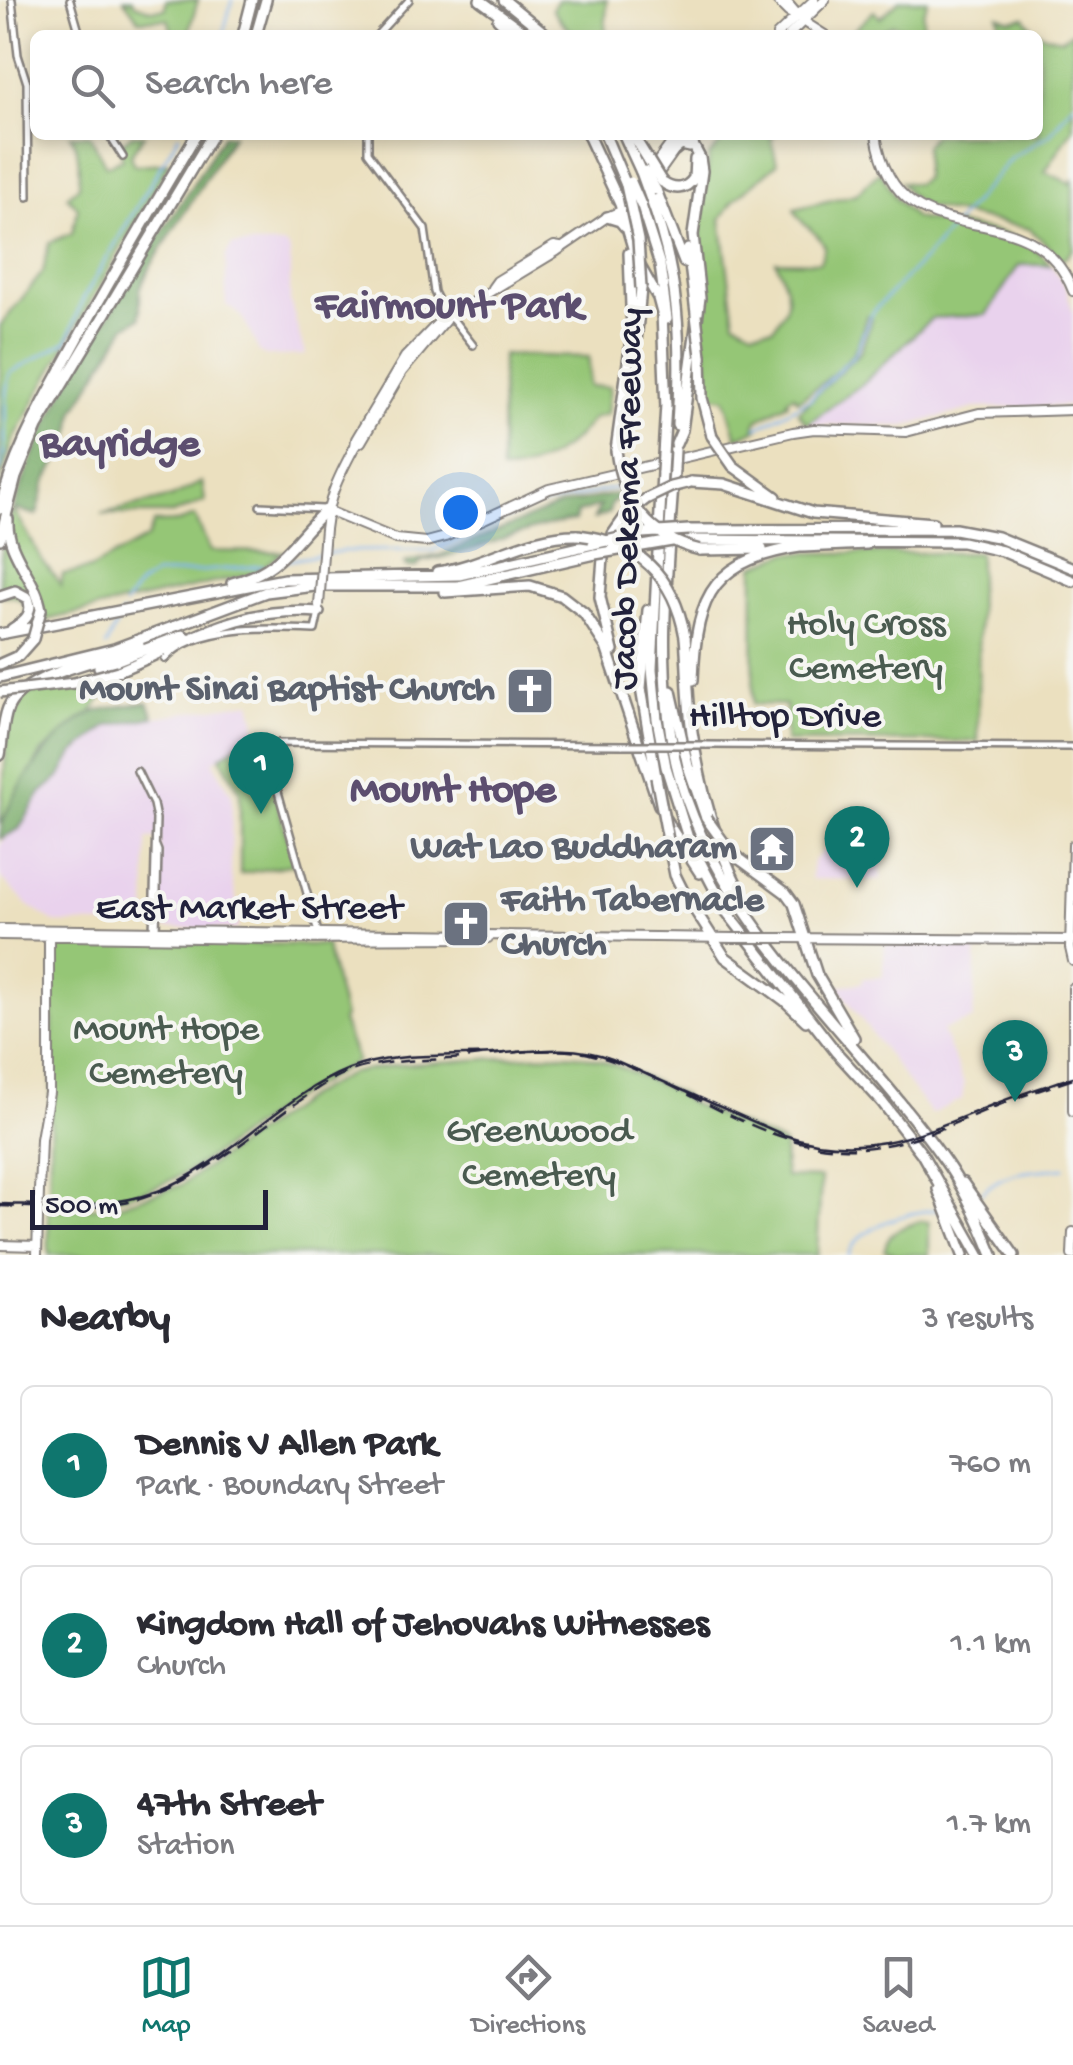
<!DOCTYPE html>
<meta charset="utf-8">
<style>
body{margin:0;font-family:"Gochi Hand",sans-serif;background:#f2f2f3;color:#2b2b33}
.scale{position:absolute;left:30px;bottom:25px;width:238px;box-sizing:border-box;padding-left:10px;border:5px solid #22223b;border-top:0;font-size:28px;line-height:35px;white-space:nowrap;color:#22223b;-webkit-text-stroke:8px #f6f6f2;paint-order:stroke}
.you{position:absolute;left:460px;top:512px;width:35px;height:35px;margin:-25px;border:8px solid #fff;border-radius:50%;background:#1a73e8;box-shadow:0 0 0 15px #1a73e833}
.badge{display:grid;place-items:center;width:65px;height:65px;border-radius:50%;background:#0f766e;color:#fff;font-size:32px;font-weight:700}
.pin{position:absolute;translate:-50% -82px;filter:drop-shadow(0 2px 5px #0008)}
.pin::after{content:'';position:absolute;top:52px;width:35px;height:30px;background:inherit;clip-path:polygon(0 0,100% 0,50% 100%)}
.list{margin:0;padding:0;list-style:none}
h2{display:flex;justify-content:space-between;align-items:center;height:130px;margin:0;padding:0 40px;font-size:42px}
h2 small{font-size:32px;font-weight:400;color:#7c7c81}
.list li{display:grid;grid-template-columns:65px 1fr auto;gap:30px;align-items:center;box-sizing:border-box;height:160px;margin:0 20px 20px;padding:0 20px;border:2px solid #e1e1e2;border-radius:15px}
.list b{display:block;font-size:38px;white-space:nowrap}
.list p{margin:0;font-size:32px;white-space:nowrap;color:#7c7c81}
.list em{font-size:32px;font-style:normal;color:#7c7c81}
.icon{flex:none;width:55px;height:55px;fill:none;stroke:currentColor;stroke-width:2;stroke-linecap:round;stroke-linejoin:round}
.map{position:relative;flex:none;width:1073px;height:1255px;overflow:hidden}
.search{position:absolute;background:#fff;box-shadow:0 5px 15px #0003;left:30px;right:30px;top:30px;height:110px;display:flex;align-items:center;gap:25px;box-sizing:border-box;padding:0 35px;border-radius:15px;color:#7c7c81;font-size:38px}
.sheet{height:670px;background:#fff}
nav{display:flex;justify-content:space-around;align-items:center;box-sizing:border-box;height:140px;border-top:2px solid #e1e1e2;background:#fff;font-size:28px;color:#7c7c81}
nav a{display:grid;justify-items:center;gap:5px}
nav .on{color:#0f766e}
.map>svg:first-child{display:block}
.built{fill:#e9d2ed}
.green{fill:#95c676;stroke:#5c7458;stroke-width:2.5}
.forest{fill:#78ab67;stroke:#4d6651;stroke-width:2.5}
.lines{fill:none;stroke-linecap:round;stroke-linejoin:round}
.stream{stroke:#82b5ef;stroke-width:2.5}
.minor-casing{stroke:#86817d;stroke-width:10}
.major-casing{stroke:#86817d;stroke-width:12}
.highway-casing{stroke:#86817d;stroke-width:14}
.minor{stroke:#fff;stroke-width:5}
.major{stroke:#fff;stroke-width:8}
.highway{stroke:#fff;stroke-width:9}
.tram{stroke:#22223b;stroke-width:2.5}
.rail{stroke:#22223b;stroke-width:2.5;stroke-dasharray:15 8;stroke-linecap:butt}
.minor-bridge-casing{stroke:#86817d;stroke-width:10;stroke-linecap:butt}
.major-bridge-casing{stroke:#86817d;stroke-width:12;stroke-linecap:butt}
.highway-bridge-casing{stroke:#86817d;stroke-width:14;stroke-linecap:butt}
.minor-bridge{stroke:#fff;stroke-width:5}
.major-bridge{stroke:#fff;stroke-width:8}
.highway-bridge{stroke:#fff;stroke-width:9}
.labels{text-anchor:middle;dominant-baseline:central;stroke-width:8;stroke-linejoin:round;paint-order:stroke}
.street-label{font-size:38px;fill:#22223b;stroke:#f6f6f2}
.park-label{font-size:38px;fill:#4a5b50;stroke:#f6f6f2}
.worship-label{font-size:38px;font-weight:bold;fill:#5b616d;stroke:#f6f6f2;text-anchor:end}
.quarter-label{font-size:42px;font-weight:bold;fill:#5c4e6f;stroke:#f6f6f2}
</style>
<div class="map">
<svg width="1073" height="1255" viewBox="0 0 1073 1255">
<rect width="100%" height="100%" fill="#f6f6f2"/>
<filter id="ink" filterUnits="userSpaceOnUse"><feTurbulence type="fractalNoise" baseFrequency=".01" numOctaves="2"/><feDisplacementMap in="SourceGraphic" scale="20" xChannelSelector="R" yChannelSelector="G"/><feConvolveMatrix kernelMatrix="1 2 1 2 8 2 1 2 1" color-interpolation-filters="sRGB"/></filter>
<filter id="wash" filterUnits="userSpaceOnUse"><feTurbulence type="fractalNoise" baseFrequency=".0048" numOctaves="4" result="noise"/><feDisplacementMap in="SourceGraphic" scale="40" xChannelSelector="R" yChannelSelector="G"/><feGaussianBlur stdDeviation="2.25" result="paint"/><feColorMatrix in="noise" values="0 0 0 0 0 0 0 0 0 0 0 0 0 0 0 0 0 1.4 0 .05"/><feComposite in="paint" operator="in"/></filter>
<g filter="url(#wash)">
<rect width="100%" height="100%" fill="#ebe0bf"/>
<path class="built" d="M232 245H285L290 251V301L305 355 266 356 260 353 242 316 226 305V255Z
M1019 265H1051L1066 287 1073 313 1072 406 975 408 905 426 807 424 862 384 932 318 986 315Z
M251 702 259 738 245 739 213 761 232 795 231 875 240 917 237 930 163 928 160 925 161 838 147 839 146 922 142 925 55 923 28 905 0 877V846L5 837 20 829 41 793 61 776 73 754 108 725Z
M882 837 881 880 811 879 813 861 837 838Z
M885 944 977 945 973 1019 942 1030 964 1084 962 1099 931 1114 837 986 862 983 863 978 883 977Z"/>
<path class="green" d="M124 0H132L135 4 152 10 165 9 166 0H198L188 35H173L168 19 139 20Z
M558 0H607L605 35C573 35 571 36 552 9Z
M900 0H928L923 13V35H915L893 24 876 35H849L874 11 880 18Z
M998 15 1010 20 1025 17C1033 33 1045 36 1062 39L1073 32V128L1045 172 1070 183 1073 180V249L1063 260 1030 229 923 206 909 194 901 182 916 184 924 178 925 146 933 135H1038V35H1003Z
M70 135H90L106 166 122 159 120 145 131 135H144L130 156 134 165 169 163 39 393 13 441 0 483V326L43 272 49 243 72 233 78 208 67 196 79 186C79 169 80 149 70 135Z
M729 135H775L771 138 777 164 734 200 721 219 735 321 753 330 773 328C795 300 788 292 776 261L820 262 825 247C817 229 802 228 794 209L856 194 880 171 896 199 915 218 1004 233 1029 243 1051 265H1019L986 315 932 318 862 384 807 424 798 412 860 352 872 319 867 315C863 325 862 336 857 346 847 366 817 388 798 400L794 395 787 399 788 403 757 420 755 425 758 429 737 438 725 398 711 396 701 325 706 284 699 233 709 156Z
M502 355 589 357V386L610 387 607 414 593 418C575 446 535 472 501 471Z
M202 482 205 501 173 514H101L172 497Z
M14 509 42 560 61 585 63 574 90 569 147 538 154 523 178 522 195 516 210 551 284 552 253 574 28 624 25 604 17 597 0 595C0 563 1 538 14 509Z
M787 553H979L978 741 785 742 786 705 753 704 754 566Z
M113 682 92 712 42 752 0 824 8 727 27 693Z
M259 738 295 864 240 874V791L220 757 245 739Z
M57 940 326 945 344 1017 342 1021 357 1061C331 1078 303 1091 278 1109 194 1168 159 1206 49 1201L54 945Z
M561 1054C605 1054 645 1079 684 1096V1100L784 1144 785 1177 821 1178 817 1255H49L48 1210 115 1206 181 1185 312 1094 351 1073 396 1065Z
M922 1221 929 1222V1255H899L885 1250C887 1229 904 1227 922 1221Z"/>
<path class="forest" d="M223 135H233L149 269 140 289V318L125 327 74 412 71 435 45 484 37 515 14 509C53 378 154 254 223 135Z
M616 494 617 499 611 504 609 513 594 519 600 506 577 513 575 521C522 527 475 554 422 561L417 567H406L404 563 440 555 560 505Z
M148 702 154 717 108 726 73 754 61 776 41 793 19 829 0 839C0 802 59 725 94 712 110 706 131 705 148 702Z"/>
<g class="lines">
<path class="stream" d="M223 35 232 0
M757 428 810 399 855 354 870 317 878 306 927 256 1011 158 1050 134 1073 103
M0 470C11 437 0 405 10 373L67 341 83 299 179 135
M280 562 342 551 433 550 536 506 620 487
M125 605 138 586 154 575 262 566
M106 646 122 613
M982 1193C1004 1169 1035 1171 1065 1168
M848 1255C860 1224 912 1211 942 1209"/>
</g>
</g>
<g filter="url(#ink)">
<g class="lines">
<g class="minor-casing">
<path id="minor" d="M12 0 18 55 27 83 28 197
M70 0 80 35
M377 35 409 0
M109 135 123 157
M368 135V152L425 229 434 292 439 302 473 345
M455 322 473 345
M260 506 323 509
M165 659C196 624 273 628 315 630L319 612
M706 745 1073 747
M137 771 153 804 156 819 153 933
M156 846 158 851 156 932
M318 932 267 753 268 743 623 745"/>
</g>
<g class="major-casing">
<path id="major" d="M776 0 788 12 797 16
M785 0 803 21 825 35
M777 35 814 0
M789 35 825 0
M876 135C898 270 1030 182 1073 291
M633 195 677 135
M636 200 656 177 686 135
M492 288 497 281 554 246 560 247
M355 446 361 442 402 372 445 321
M326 510 396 539 426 542 445 537 549 489 793 432 814 429 906 432 979 413 1073 410
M324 542C326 502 336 481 355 446L356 439 405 357 437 324 557 251 607 217 626 209
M1073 845 1070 948 1073 961
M0 929 734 938
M0 935 268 939 488 938
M778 938 1073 940
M1073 988V1111
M39 1191 41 1139 49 1093V936
M0 1245 37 1246
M37 1255 38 1220
M1072 1255 1073 1232"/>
</g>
<g class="highway-casing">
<path id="highway" d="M480 0 528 35
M504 0 547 35
M498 19 515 35
M243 35 252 0
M256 35 266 0
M588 135 620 204 637 261 658 298 662 313 666 409
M605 135 626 185
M624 135 641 172
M633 135 649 161
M675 150 681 145 690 147
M662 182C674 191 686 190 694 178L695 159
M656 190 684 262
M650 197C679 275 682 342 677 425
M641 205 660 265 667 319
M607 217 620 221 625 227
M688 249 696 313
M636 342 641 288
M701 356 702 398 712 436
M676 444 682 430 700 298 693 235 702 171 700 158 688 135
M616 450 632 333 629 253
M663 455 666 404
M733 466 776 497
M674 469C668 567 655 666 676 763 711 917 857 1035 945 1161 965 1189 980 1223 993 1255
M662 472 652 669 657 719 666 767 688 838 726 911 836 1052 882 1102 922 1154 979 1255
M691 482 724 484 813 513 933 523
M0 509C13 455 39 410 65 362 107 285 151 210 196 135
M8 519C6 554 36 577 41 610
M689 530 955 529 997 537 1073 568
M613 534 627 514 646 499
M0 539 16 477 37 427 212 135
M688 540 962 542 1002 551 1073 581
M803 547 867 544
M700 550 762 549
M603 558 600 597 613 651
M437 572C486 565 528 534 578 535
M232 583C283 570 291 542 326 510
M445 592 530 586 562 596 584 613 606 647 659 805
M0 596 15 591 28 598C34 614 25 621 12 629
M648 610 641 688 656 777
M0 634 284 579 459 575 593 544
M685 637C688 670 687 705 693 738 702 796 720 858 749 908
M0 664 18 656 33 639
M99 667 183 635
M118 671C192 641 235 606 319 612
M0 677 114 649 266 592 315 586H458L595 554
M693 680C696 591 715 559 806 546
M671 691 688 766 706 818
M0 755C3 739 2 723 8 708 24 672 102 663 139 645
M665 819 700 873
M668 840 675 875 684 893 725 957 784 1000 806 1021
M741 860 786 893 794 904 817 975 854 1038
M963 1183 1014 1255
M938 1189 963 1255"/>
</g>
<use href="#minor" class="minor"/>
<use href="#major" class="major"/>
<use href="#highway" class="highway"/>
<path class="tram" d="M0 1204C53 1205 107 1210 158 1191 228 1164 280 1096 349 1069 392 1052 447 1057 492 1054 533 1051 573 1044 612 1059L784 1135C864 1161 919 1135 992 1105 1019 1094 1046 1086 1073 1077"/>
<path class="rail" d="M0 1206C41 1207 84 1211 124 1203 204 1186 263 1121 331 1080 367 1060 409 1061 449 1059 493 1056 552 1044 593 1055 679 1077 751 1144 841 1148 897 1151 944 1127 994 1107 1020 1096 1047 1088 1073 1079"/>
<g class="minor-bridge-casing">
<path id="minor-bridge" d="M623 745H706"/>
</g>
<g class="major-bridge-casing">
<path id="major-bridge" d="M319 605 324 542
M734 938H778
M38 1220 39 1191"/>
</g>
<g class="highway-bridge-casing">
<path id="highway-bridge" d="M649 161 662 182
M645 171 656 190
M641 172 650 197
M631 182 641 205
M626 185 638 240 641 288
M696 315 701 356
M712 436 733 466
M616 450C622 501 649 538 700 550
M674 469 675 450
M662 472 663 455
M646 499 671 487 691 482
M578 535C639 542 674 576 685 637
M593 544 642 533 689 530
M595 554 672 541
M33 639 41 610
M0 692 74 683 118 671
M656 777 668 840
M706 818 727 847 741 860"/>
</g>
<use href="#minor-bridge" class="minor-bridge"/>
<use href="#major-bridge" class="major-bridge"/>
<use href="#highway-bridge" class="highway-bridge"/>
</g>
</g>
<defs>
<g id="church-square" transform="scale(2.5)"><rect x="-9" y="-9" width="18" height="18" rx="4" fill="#6b7280" stroke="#f6f6f2"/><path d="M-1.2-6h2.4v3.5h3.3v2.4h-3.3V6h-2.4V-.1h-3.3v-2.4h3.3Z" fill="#fff"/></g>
<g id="temple-square" transform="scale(2.5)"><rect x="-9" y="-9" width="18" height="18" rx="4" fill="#6b7280" stroke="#f6f6f2"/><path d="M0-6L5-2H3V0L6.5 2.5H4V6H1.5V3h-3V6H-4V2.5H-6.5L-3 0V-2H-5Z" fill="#fff"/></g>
</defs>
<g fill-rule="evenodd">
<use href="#church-square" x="530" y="691"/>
<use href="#temple-square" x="772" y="849"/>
<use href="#church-square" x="466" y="924"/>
</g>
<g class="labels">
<g class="street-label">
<text transform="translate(630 499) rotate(-89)">Jacob Dekema Freeway</text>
<text x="785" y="718">Hilltop Drive</text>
<text x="249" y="910">East Market Street</text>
</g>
<g class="park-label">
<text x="866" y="626">Holy Cross<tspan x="866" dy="44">Cemetery</tspan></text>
<text x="166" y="1031">Mount Hope<tspan x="166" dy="44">Cemetery</tspan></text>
<text x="539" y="1133">Greenwood<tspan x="539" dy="44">Cemetery</tspan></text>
</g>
<g class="worship-label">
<text x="495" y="691">Mount Sinai Baptist Church</text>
<text x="737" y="849">Wat Lao Buddharam</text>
<text x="501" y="902" text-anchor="start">Faith Tabernacle<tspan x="501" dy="44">Church</tspan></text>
</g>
<g class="quarter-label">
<text x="449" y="308">Fairmount Park</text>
<text x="120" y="446">Bayridge</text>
<text x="453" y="792">Mount Hope</text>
</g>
</g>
</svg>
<div class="scale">500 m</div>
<div class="you"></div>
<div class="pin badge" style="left:261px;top:814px">1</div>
<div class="pin badge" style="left:857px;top:888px">2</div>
<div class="pin badge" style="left:1015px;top:1102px">3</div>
<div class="search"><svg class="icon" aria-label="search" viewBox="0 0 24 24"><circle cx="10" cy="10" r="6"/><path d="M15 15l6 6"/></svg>Search here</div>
</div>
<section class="sheet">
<h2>Nearby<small>3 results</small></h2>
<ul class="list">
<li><span class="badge">1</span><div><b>Dennis V Allen Park</b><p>Park · Boundary Street</p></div><em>760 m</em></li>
<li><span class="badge">2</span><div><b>Kingdom Hall of Jehovahs Witnesses</b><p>Church</p></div><em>1.1 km</em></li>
<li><span class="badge">3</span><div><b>47th Street</b><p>Station</p></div><em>1.7 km</em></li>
</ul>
</section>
<nav>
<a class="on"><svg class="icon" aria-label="map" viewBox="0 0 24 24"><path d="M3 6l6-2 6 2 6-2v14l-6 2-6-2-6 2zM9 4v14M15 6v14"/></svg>Map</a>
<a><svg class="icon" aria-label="directions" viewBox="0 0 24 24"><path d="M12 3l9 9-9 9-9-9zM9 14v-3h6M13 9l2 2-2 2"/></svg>Directions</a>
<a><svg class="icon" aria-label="saved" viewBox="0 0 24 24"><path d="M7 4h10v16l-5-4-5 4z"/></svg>Saved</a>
</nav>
